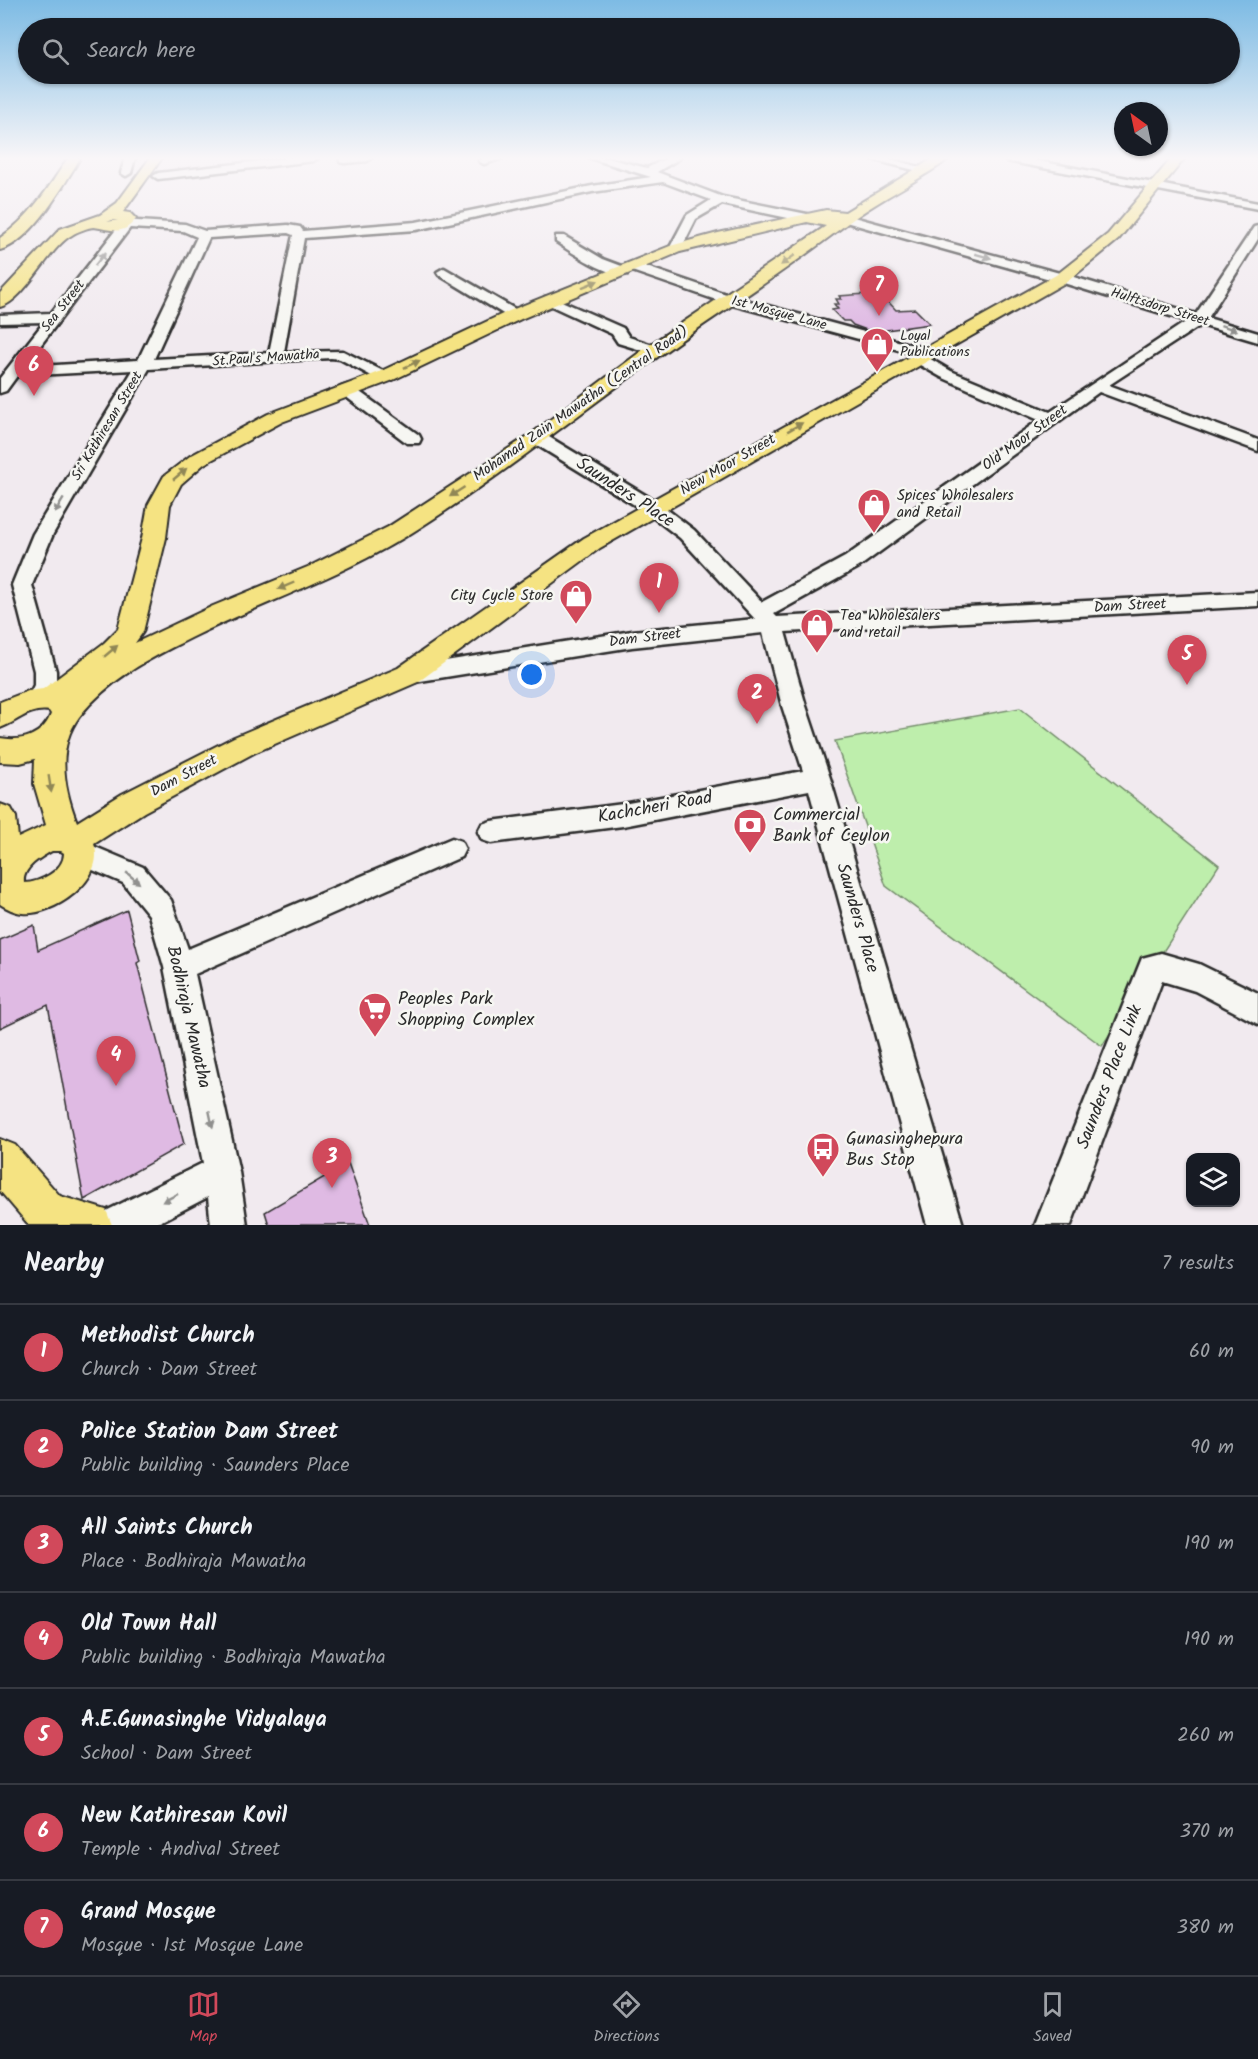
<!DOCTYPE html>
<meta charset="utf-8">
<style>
body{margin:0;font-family:Kalam,sans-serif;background:#20242c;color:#f1f3f6}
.controls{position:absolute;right:18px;bottom:18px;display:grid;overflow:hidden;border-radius:12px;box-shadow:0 2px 4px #0004}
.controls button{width:54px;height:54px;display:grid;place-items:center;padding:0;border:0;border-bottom:2px solid #363941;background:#171b24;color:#f1f3f6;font:30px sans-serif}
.compass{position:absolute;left:1114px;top:102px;width:54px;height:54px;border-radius:50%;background:#171b24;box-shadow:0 2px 4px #0004;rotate:327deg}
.you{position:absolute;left:532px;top:675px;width:21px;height:21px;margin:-15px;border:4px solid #fff;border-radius:50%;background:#1a73e8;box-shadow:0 0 0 9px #1a73e833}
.badge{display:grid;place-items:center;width:39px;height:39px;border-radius:50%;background:#d1495b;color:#fff;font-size:20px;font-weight:700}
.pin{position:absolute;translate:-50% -50px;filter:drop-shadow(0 2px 3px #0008)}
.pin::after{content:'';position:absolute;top:32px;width:21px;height:18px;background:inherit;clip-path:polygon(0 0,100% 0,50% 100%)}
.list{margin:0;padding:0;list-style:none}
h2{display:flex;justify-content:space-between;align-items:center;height:78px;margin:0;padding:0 24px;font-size:26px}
h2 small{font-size:20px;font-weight:400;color:#9ea1a6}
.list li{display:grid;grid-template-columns:39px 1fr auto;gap:18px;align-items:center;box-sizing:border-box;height:96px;padding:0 24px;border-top:2px solid #363941}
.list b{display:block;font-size:22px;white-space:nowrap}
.list p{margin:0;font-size:20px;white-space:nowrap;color:#9ea1a6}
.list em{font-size:20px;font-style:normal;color:#9ea1a6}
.icon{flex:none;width:33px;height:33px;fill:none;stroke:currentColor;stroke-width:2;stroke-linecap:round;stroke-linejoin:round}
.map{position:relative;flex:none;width:1258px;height:1225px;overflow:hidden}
.search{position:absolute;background:#171b24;box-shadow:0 2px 4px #0004;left:18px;right:18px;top:18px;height:66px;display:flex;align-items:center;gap:15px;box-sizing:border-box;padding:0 21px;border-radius:33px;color:#9ea1a6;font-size:22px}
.sheet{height:750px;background:#171b24}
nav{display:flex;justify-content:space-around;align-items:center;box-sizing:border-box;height:84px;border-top:2px solid #363941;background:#171b24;font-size:16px;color:#9ea1a6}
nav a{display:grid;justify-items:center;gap:3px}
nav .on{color:#d1495b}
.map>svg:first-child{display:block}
.green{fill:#beeeac;stroke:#748c6c;stroke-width:1.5}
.building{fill:#dfbae3;stroke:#2b2b2b;stroke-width:1.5}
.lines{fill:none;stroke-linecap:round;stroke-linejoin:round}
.minor-casing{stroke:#2b2b2b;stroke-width:5}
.major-casing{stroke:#2b2b2b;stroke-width:4}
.minor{fill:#f6f6f2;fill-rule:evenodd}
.major{fill:#f5e382;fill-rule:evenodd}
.oneway{fill:#90908e}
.oneway2{fill:#908756}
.labels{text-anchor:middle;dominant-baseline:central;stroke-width:5;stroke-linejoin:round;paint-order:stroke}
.far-street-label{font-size:14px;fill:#2b2b2b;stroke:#f6f6f2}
.far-poi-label{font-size:14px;fill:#2b2b2b;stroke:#f6f6f2;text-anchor:start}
.street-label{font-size:15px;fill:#2b2b2b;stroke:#f6f6f2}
.poi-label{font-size:15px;fill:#2b2b2b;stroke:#f6f6f2;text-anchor:start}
.near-street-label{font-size:18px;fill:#2b2b2b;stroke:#f6f6f2}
.near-poi-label{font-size:18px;fill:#2b2b2b;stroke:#f6f6f2;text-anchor:start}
</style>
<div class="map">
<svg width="1258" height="1225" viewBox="0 0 1258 1225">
<rect width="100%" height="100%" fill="#f1eaef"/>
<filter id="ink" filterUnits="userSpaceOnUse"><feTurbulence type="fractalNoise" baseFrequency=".0167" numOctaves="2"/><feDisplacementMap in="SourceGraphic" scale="12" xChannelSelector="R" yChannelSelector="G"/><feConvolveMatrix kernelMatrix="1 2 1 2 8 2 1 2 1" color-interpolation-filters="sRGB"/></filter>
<g filter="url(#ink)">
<path class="green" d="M1020 708 1219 865 1102 1046 886 886 835 741Z"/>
<path class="building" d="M880 293 896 310 915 309 930 324 872 332 853 325 849 321H843L832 310 838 309 834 304H839L836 299H841L839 296Z
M127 910 140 961 137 963 184 1144 84 1200 48 1005 0 1028V940L34 925 38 950Z
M348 1163 370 1225H269L265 1212Z"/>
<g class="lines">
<g class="minor-casing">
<path id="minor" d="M125 158H135L131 173 126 176 121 173Z
M286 158H318L313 161 158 179 153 176 158 173Z
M340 158H372L367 161 344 163 340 162Z
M483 158H503L484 164 479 161Z
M590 158H607L647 168 667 158H680L657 172 723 197 807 214 813 218 807 222 722 204 696 219 681 249 675 253 669 249 687 215 711 200 663 182 592 192 416 230 304 238 284 352 343 351 389 374 392 377 384 382 379 380 340 359 331 358 149 369 53 534 32 585 56 671V685L47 705 39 708 31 705 27 699 34 685V671L12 585 33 534 133 370 17 376 6 391 0 393V378L44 322 0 323V315L51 313 118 227 116 224 118 221 122 220 185 224 205 231 288 225 300 227 303 231 416 222 592 186 651 177ZM130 228 183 231 197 237 138 360 24 367ZM288 233 293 235 269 353 154 359 209 238Z
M867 158H886L931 170 926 173Z
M1002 158H1023L1258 203V209L1007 161Z
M846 215 1067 275 1196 314 1254 227 1258 226V239L1208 318 1258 333V342L1201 325 1109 385 1258 440V451L1099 392 859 567 774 614 777 617 1258 592V606L785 632 806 706 830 778 963 1225H927L809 790 623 826 491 843 482 840 478 832 482 824 491 821 623 804 803 771 782 706 763 633 632 647 408 683 400 681 397 675 400 669 408 667 632 631 755 619 680 538 646 512 532 442 530 438 532 434H544L660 504 694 530 762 602 845 557 1039 420 941 377 913 361 910 358 914 354 725 303 629 270 628 274C608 278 572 252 556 242V236H564L603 259 627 268 628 264H638L735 297 931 350 933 353 927 357 951 371 1050 412 1187 321 1057 281 842 221 840 219Z
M444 268 520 312 522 315 515 319 510 318 439 275 437 272Z
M550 296 623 328 629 337 659 347 661 350 654 354 618 343 612 334 545 303 543 300 545 297Z
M347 385 353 387 419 435 421 439 419 443H407L341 393 339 390 341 387Z
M452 838 461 841 465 849 461 857 195 974 239 1172 247 1225H211L208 1197 154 1225H99L104 1212 203 1163 164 967 149 915 123 883 72 861 68 853 72 845 81 841 143 867 171 900 188 949Z
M1161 953 1199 964 1258 993V1024L1195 991 1162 981 1071 1225H1035L1142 958Z"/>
</g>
<g class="major-casing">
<path id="major" d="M68 158H80C64 185 32 242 0 250V238C30 217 48 189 68 158Z
M150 158H162L123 212 130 213 136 219C122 237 111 229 94 227 89 227 76 232 72 235 50 246 25 301 0 307V293L60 229 100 215 117 203ZM112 220H118L107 222Z
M934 158H949C941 166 930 171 921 177 897 192 870 206 848 223 802 258 754 291 706 323 604 392 510 472 405 537 337 578 262 603 191 638 149 659 109 679 79 717 56 748 64 789 77 822L122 794 234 737 398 668 584 538 1056 275 1108 234 1172 158H1185L1118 240 1068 281 600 548 418 682 254 753 144 812 94 844C107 879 53 917 22 913 15 912 6 908 0 904V804L11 808 16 817 18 838 46 825 34 784 35 759 20 763 0 762V738C21 742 43 736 51 714L49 711C28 708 18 722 0 728V702L28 691 43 689 104 643 118 629 142 538 148 505 164 476 190 456 268 414 377 373 509 311 670 246 718 233 826 210 845 212ZM807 222 826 226 648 346 531 434 388 527 310 566 213 606 135 643 143 632 166 538 170 505 181 484 204 464 282 422 391 381 521 319 680 252ZM52 851H61L64 853C64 871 39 883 24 883 22 868 41 857 52 851Z
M0 1139 15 1145 60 1196 106 1210 112 1225H29L0 1191Z"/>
</g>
<use href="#minor" class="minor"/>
<use href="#major" class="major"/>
</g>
<defs><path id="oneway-solid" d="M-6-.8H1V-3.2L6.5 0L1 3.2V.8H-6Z" transform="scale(1.5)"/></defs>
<g class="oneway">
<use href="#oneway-solid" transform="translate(983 256) rotate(15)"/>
<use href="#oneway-solid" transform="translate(100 259) rotate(-52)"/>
<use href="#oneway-solid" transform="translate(1229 328) rotate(18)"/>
<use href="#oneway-solid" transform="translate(59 506) rotate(121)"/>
<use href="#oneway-solid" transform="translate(133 878) rotate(40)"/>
<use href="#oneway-solid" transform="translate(211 1119) rotate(78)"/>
<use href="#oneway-solid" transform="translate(170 1198) rotate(153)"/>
</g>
<g class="oneway2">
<use href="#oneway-solid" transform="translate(788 260) rotate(144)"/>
<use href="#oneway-solid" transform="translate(590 284) rotate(-22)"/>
<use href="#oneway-solid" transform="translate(412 364) rotate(-25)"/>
<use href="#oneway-solid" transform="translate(795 427) rotate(-29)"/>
<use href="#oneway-solid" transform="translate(180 474) rotate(-40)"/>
<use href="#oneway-solid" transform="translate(457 492) rotate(147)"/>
<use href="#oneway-solid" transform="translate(286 586) rotate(157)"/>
<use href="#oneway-solid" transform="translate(111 651) rotate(-40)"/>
<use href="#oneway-solid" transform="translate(50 784) rotate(81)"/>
</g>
</g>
<linearGradient id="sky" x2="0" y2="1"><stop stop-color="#7dbbe4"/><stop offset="0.48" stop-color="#f9f6f8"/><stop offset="1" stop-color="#f9f6f8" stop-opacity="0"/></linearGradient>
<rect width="1258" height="330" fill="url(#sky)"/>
<defs>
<g id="shop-pin" transform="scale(1.725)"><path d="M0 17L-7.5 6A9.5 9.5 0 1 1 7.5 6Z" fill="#d1495b" stroke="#f6f6f2"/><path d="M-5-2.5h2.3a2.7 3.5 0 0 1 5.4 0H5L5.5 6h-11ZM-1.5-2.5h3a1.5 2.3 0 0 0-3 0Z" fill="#fff"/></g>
<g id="bank-pin" transform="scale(1.725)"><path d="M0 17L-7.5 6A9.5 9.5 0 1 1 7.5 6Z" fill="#d1495b" stroke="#f6f6f2"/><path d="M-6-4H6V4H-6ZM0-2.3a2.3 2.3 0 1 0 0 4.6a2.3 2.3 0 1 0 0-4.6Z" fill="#fff"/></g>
<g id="supermarket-pin" transform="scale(1.725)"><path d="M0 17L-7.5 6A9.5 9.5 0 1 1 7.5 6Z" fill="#d1495b" stroke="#f6f6f2"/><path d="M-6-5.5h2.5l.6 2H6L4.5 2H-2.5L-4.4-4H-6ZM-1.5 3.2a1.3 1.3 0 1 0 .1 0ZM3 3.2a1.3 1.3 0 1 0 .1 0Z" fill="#fff"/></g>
<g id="bus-pin" transform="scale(1.725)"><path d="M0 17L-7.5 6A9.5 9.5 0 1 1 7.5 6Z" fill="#d1495b" stroke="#f6f6f2"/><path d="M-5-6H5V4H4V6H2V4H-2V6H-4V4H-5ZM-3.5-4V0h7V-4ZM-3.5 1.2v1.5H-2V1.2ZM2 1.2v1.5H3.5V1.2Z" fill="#fff"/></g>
</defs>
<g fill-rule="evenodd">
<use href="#shop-pin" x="877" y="344"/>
<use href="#shop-pin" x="874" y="505"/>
<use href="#shop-pin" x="576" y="596"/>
<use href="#shop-pin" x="817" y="625"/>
<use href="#bank-pin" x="750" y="825"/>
<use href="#supermarket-pin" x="375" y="1009"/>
<use href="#bus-pin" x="823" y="1149"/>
</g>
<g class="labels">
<g class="far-street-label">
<text transform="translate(63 306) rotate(-52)">Sea Street</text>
<text transform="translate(1160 307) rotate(17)">Hulftsdorp Street</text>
<text transform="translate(779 313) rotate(15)">1st Mosque Lane</text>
<text transform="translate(266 358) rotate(-4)">St.Paul's Mawatha</text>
<text transform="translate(107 426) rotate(-59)">Sri Kathiresan Street</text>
</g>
<g class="far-poi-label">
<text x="900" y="336">Loyal<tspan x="900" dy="16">Publications</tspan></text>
</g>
<g class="street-label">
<text transform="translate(581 404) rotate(-35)">Mohamad Zain Mawatha (Central Road)</text>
<text transform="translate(1025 438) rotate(-36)">Old Moor Street</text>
<text transform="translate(728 465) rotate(-30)">New Moor Street</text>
<text transform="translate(1130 606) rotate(-3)">Dam Street</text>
<text transform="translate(645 638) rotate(-7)">Dam Street</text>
<text transform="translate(184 776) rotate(-28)">Dam Street</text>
</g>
<g class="poi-label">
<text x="897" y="496">Spices Wholesalers<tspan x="897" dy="17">and Retail</tspan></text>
<text x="553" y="596" text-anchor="end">City Cycle Store</text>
<text x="840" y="616">Tea Wholesalers<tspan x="840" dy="17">and retail</tspan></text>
</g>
<g class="near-street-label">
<text transform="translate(625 493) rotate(33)">Saunders Place</text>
<text transform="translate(655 808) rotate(-10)">Kachcheri Road</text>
<text transform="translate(857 918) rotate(74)">Saunders Place</text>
<text transform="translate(188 1017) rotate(77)">Bodhiraja Mawatha</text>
<text transform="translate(1110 1077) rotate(-69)">Saunders Place Link</text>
</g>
<g class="near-poi-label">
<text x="773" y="815">Commercial<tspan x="773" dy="21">Bank of Ceylon</tspan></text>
<text x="398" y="999">Peoples Park<tspan x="398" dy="21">Shopping Complex</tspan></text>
<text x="846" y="1139">Gunasinghepura<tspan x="846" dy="21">Bus Stop</tspan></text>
</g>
</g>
</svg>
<div class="controls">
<button><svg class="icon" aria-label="layers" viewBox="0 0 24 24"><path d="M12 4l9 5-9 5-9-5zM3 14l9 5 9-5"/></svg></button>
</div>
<svg class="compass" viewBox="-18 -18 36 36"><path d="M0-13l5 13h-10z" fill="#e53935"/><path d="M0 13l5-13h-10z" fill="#9ea1a6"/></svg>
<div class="you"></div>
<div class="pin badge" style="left:659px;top:613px">1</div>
<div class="pin badge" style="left:757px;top:724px">2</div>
<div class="pin badge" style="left:332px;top:1188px">3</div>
<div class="pin badge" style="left:116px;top:1086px">4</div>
<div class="pin badge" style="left:1187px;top:685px">5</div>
<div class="pin badge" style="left:34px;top:396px">6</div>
<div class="pin badge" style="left:879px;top:316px">7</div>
<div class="search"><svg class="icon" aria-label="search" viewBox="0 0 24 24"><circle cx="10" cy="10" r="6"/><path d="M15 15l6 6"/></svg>Search here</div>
</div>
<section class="sheet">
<h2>Nearby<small>7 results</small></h2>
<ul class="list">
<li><span class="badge">1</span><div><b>Methodist Church</b><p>Church · Dam Street</p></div><em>60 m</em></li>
<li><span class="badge">2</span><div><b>Police Station Dam Street</b><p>Public building · Saunders Place</p></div><em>90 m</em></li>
<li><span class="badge">3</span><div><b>All Saints Church</b><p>Place · Bodhiraja Mawatha</p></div><em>190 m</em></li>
<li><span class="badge">4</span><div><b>Old Town Hall</b><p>Public building · Bodhiraja Mawatha</p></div><em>190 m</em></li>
<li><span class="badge">5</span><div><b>A.E.Gunasinghe Vidyalaya</b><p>School · Dam Street</p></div><em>260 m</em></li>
<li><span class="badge">6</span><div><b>New Kathiresan Kovil</b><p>Temple · Andival Street</p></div><em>370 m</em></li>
<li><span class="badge">7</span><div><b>Grand Mosque</b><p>Mosque · 1st Mosque Lane</p></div><em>380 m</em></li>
</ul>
</section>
<nav>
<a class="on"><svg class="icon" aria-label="map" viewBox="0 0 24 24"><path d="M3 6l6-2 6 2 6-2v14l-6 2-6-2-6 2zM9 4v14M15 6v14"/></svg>Map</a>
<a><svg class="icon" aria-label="directions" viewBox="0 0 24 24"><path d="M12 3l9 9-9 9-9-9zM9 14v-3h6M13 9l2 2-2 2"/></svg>Directions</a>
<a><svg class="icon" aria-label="saved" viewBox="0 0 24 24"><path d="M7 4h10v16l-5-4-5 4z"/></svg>Saved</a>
</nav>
